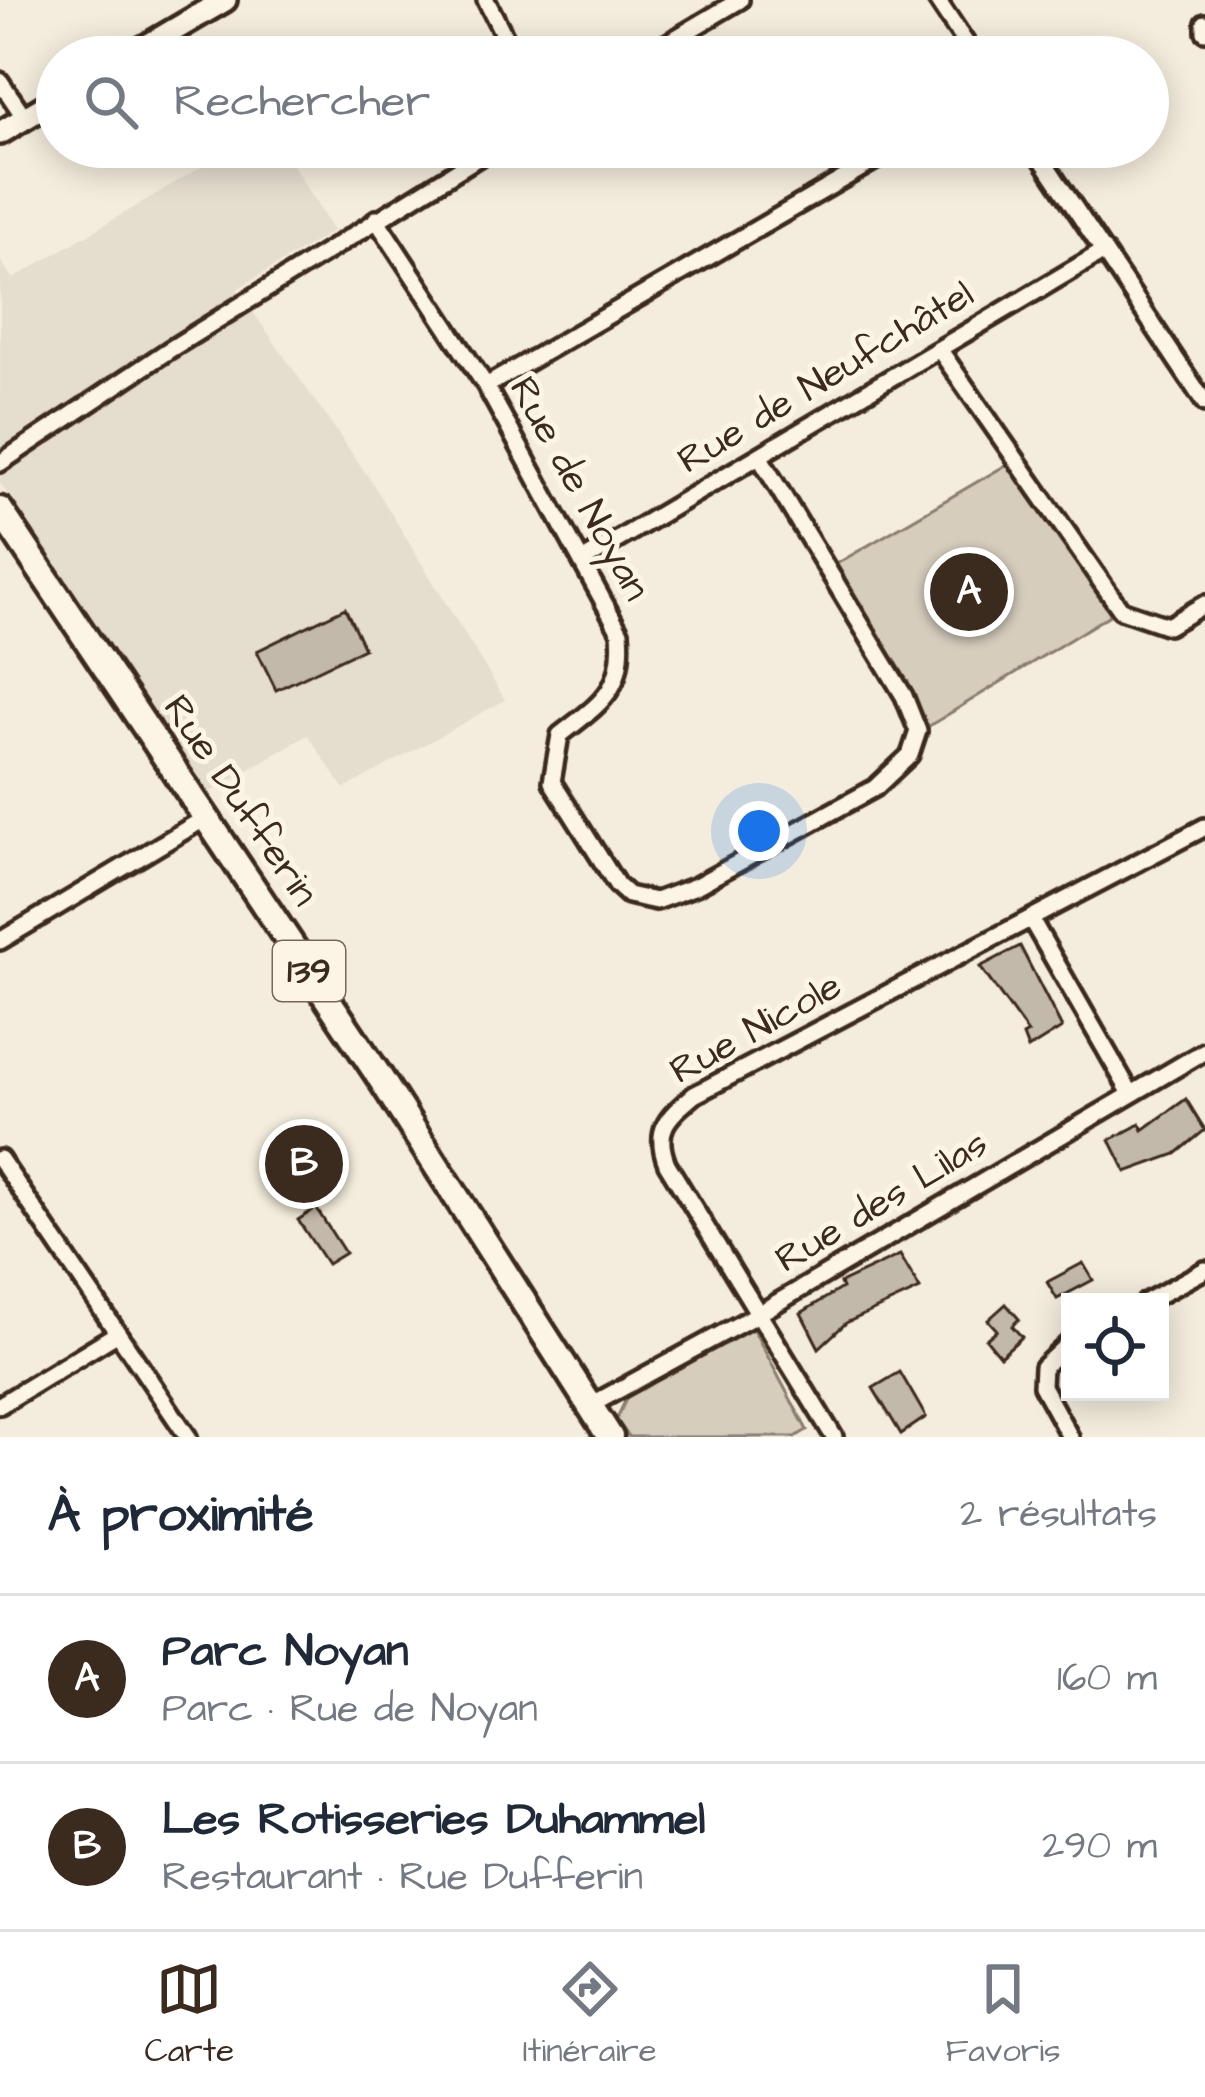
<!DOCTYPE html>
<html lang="fr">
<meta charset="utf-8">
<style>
body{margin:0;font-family:"Architects Daughter",sans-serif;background:#f2f2f3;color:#1f2937}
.controls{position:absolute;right:36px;bottom:36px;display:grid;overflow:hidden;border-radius:0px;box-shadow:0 6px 30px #0003}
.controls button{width:108px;height:108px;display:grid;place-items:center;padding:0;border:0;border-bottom:3px solid #e0e1e3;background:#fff;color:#1f2937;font:60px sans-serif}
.you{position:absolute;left:759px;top:831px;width:42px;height:42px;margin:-30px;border:9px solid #fff;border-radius:50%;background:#1a73e8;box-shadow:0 0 0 18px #1a73e833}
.badge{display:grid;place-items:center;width:78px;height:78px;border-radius:50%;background:#3b2a1e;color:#fff;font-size:39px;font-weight:700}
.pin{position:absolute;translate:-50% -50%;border:6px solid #fff;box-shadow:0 3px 12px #0006}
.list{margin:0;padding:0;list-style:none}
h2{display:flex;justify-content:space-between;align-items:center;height:156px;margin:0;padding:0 48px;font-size:51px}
h2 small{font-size:39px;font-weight:400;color:#747a83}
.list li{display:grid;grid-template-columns:78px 1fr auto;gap:36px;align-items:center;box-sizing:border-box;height:168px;padding:0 48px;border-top:3px solid #e0e1e3}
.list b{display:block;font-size:45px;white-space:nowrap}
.list p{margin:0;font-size:39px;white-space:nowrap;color:#747a83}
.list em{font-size:39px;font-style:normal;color:#747a83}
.icon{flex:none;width:66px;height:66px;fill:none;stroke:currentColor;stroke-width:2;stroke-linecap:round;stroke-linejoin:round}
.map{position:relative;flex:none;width:1205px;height:1437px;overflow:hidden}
.search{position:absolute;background:#fff;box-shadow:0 6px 30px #0003;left:36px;right:36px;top:36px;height:132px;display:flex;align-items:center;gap:30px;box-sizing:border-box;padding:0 42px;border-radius:66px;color:#747a83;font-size:45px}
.sheet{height:492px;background:#fff}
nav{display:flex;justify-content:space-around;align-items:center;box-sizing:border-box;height:168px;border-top:3px solid #e0e1e3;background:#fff;font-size:33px;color:#747a83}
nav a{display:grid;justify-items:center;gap:6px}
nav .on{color:#3b2a1e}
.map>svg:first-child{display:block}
.built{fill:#e5ddce}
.green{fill:#d6cdbd;stroke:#887c6e;stroke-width:3}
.building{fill:#c3b9aa;stroke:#3b2a1e;stroke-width:3}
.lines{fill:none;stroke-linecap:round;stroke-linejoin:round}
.minor-casing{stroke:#3b2a1e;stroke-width:24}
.tertiary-casing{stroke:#3b2a1e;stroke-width:30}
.primary-casing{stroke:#3b2a1e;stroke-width:33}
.minor{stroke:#fcf5e5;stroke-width:15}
.tertiary{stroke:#fcf5e5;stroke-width:21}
.primary{stroke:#fcf5e5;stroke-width:24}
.labels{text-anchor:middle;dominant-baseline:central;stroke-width:10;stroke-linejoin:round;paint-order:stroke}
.shield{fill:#fcf5e5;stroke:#75675a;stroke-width:3}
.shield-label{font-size:36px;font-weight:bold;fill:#3b2a1e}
.street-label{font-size:39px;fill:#3b2a1e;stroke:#fcf5e5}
</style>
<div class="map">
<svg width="1205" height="1437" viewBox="0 0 1205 1437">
<rect width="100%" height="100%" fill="#f4eddd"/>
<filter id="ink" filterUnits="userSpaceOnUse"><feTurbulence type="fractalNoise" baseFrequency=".00833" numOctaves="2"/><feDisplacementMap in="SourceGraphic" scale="24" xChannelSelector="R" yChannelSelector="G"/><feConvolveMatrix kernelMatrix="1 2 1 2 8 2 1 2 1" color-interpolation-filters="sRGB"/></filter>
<g filter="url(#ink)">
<path class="built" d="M235 147H282L333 231 237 289 372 482 505 700 344 789 308 735 205 795 0 483V260L13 279Z"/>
<path class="green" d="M1018 458 1113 613 921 731 826 570Z
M751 1325 807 1430 795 1437H629L616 1420 628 1395Z"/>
<path class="building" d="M345 608 364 648 276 690 257 651Z
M1020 946 1062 1028 1028 1049 1023 1036 1028 1033 980 967Z
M1186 1099 1205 1130 1176 1154 1126 1172 1110 1140 1140 1124 1143 1130Z
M308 1139 333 1178 310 1193 305 1184 281 1200 261 1170Z
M316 1208 345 1253 327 1264 298 1220Z
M900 1255 920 1289 846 1323 819 1348 801 1313 842 1288 840 1283Z
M1083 1263 1093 1280 1057 1299 1047 1282Z
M1006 1304 1019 1319 1012 1326 1022 1337 1000 1356 986 1339 997 1330 988 1320Z
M900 1372 926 1417 901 1434 873 1388Z"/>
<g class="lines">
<g class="minor-casing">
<path id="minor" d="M486 0 515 57
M937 0 975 57
M1205 23V32
M644 57 740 0
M0 81 25 118
M1034 147 1205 403
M376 219 486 386 620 632C625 690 602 702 560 735L552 782 617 885 628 895 656 901 696 886 875 788 910 755 918 731 904 696 759 456
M939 349 1121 610 1168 626 1205 604
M486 386 898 147
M0 463 169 350 495 147
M582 561 1104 251
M1032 921 1130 1092
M0 941 207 817
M0 1159 188 1437
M1146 1302 1205 1270
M0 1405 118 1333
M591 1405 758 1314 1205 1051
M834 1437 667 1164C653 1129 668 1117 694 1095L1205 827
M1070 1437 1042 1386 1043 1367 1070 1342"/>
</g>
<g class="tertiary-casing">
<path id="tertiary" d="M128 57 225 0
M0 133 57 99"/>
</g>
<g class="primary-casing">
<path id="primary" d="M0 510 379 1076 610 1437"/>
</g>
<use href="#minor" class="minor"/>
<use href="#tertiary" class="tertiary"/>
<use href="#primary" class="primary"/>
</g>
</g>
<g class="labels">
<rect class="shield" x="273" y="941" width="72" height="60" rx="9"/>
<g class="shield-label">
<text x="309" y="971">139</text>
</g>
<g class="street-label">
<text transform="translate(826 378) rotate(-31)">Rue de Neufchâtel</text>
<text transform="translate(579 489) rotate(61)">Rue de Noyan</text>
<text transform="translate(240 801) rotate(56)">Rue Dufferin</text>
<text transform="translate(756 1029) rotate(-29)">Rue Nicole</text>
<text transform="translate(882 1202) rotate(-31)">Rue des Lilas</text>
</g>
</g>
</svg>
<div class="controls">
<button><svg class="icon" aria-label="locate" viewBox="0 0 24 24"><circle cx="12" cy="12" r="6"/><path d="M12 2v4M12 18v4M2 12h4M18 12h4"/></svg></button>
</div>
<div class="you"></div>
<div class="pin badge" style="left:969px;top:592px">A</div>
<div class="pin badge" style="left:304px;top:1164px">B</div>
<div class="search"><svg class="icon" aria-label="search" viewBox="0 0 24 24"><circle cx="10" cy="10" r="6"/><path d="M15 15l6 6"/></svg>Rechercher</div>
</div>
<section class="sheet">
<h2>À proximité<small>2 résultats</small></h2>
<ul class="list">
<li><span class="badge">A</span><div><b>Parc Noyan</b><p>Parc · Rue de Noyan</p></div><em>160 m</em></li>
<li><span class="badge">B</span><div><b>Les Rotisseries Duhammel</b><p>Restaurant · Rue Dufferin</p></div><em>290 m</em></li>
</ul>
</section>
<nav>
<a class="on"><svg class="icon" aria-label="map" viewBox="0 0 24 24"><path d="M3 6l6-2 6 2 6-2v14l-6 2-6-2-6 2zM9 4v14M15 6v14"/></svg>Carte</a>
<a><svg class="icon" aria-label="directions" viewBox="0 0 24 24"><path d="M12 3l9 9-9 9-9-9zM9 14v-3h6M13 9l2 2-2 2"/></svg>Itinéraire</a>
<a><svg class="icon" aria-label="saved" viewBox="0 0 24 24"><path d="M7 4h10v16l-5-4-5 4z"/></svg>Favoris</a>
</nav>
